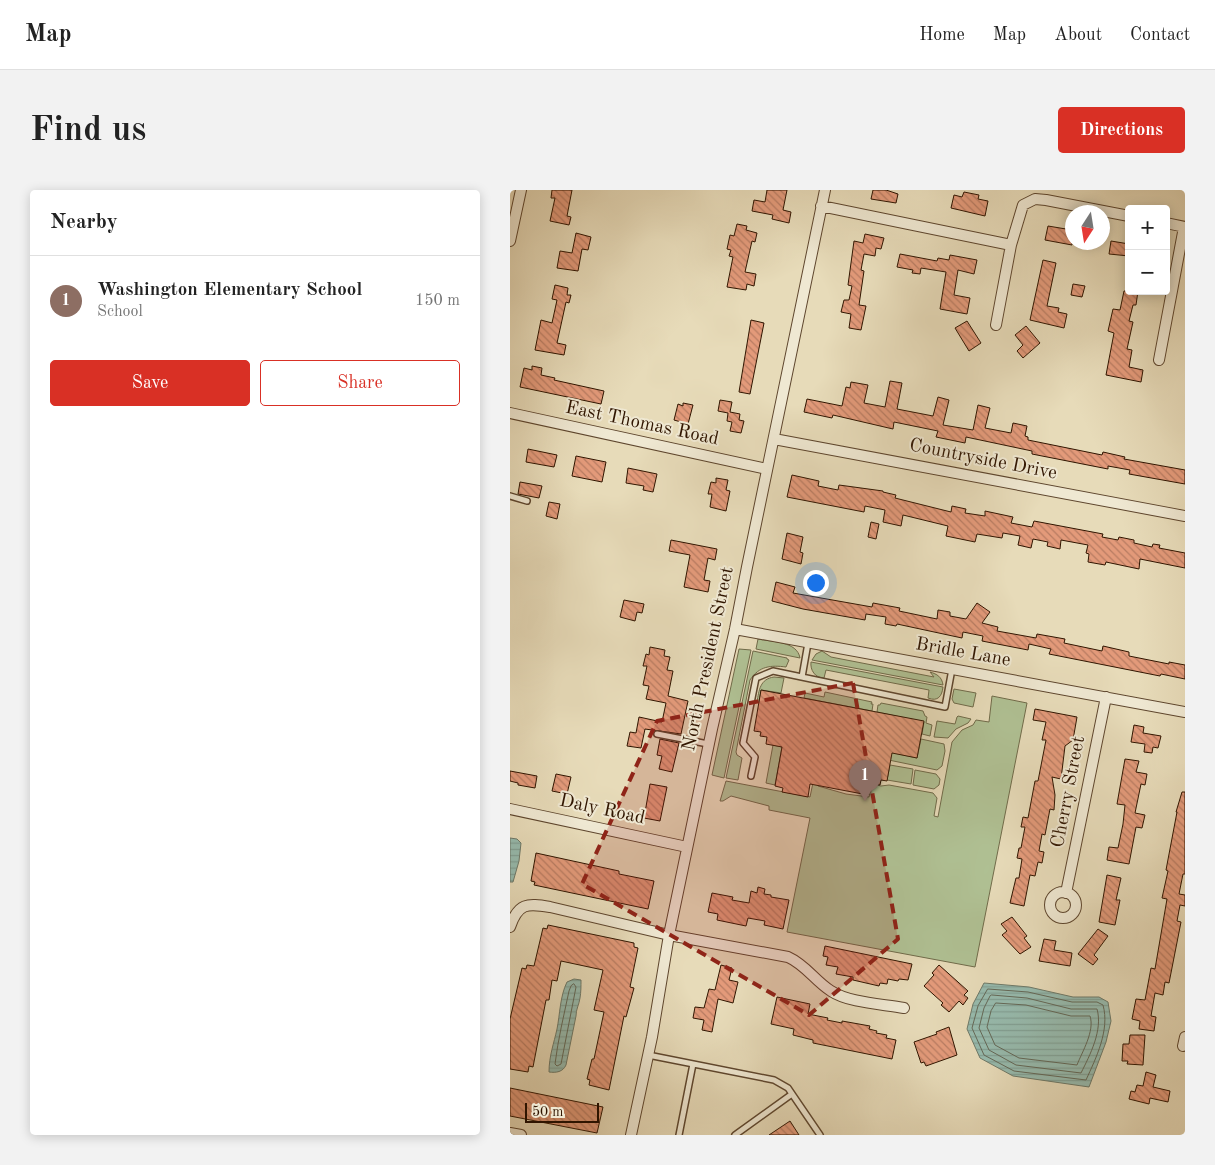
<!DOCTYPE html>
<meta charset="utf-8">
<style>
body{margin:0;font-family:"Old Standard TT",serif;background:#f2f2f2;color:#222}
.controls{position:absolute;right:15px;top:15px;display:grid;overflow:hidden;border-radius:5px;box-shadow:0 2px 12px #0003}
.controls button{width:45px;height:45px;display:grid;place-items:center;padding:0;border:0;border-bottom:1px solid #e0e0e0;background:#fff;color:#222;font:25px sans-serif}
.compass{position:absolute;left:555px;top:15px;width:45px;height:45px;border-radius:50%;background:#fff;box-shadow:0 2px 12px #0003;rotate:192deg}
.scale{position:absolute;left:15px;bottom:12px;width:74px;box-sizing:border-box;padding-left:5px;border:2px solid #301500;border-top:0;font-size:14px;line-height:18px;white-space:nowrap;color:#301500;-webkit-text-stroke:4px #efe8d2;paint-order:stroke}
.you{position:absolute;left:305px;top:392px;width:18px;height:18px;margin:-12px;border:4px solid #fff;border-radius:50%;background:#1a73e8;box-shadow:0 0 0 8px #1a73e833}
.badge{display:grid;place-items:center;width:32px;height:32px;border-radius:50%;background:#d93025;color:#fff;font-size:16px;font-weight:700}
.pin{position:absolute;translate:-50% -41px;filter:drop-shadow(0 1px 2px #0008)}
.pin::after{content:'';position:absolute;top:26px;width:18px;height:15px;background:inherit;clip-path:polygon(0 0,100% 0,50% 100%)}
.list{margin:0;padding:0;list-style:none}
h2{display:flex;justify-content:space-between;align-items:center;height:65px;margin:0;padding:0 20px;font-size:21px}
h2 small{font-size:16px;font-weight:400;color:#767676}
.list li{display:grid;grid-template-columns:32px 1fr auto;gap:15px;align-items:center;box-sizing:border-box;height:90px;padding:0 20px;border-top:1px solid #e0e0e0}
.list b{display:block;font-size:19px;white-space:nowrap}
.list p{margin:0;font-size:16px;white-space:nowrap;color:#767676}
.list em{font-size:16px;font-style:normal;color:#767676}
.actions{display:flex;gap:10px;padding:15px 20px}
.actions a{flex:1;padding:11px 0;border:1px solid #d93025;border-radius:5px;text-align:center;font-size:18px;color:#d93025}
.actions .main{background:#d93025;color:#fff}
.map{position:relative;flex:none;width:675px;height:945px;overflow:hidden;border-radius:5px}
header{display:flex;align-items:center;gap:30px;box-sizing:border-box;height:70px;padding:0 25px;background:#fff;border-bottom:1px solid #e0e0e0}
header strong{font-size:24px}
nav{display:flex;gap:28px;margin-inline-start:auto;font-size:18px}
.intro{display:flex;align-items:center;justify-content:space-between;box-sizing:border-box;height:120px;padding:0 30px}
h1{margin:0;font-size:35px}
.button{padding:12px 22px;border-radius:5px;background:#d93025;color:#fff;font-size:18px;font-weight:700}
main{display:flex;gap:30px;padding:0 30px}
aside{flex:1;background:#fff;border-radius:5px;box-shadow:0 2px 12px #0003}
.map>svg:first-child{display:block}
.green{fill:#b0c194;stroke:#706b4a}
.water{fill:url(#water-rules);stroke:#6e7968}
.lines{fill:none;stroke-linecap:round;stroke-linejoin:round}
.shore{stroke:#646857;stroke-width:1}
.building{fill:url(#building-back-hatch);stroke:#301500}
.service-casing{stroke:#5e462e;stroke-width:8}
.minor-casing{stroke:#5e462e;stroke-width:12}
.service{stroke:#efe8d2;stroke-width:5}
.minor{stroke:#efe8d2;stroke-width:10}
.marked{fill:#8f2418;fill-opacity:0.2;stroke:#8f2418;stroke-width:4;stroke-dasharray:10 6;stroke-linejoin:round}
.labels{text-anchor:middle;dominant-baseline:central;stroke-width:4;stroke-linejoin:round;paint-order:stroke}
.street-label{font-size:19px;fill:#301500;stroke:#efe8d2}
</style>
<header>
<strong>Map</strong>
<nav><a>Home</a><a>Map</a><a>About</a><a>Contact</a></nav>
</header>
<div class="intro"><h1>Find us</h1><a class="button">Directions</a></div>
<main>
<aside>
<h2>Nearby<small></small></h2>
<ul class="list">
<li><span class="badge" style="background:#8d6e63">1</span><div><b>Washington Elementary School</b><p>School</p></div><em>150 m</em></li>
</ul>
<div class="actions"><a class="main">Save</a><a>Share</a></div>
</aside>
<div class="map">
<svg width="675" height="945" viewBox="0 0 675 945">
<defs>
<pattern id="water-rules" width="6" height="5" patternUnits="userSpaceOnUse" patternTransform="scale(1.25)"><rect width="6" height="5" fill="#97bbae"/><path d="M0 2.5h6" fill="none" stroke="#82a094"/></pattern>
<pattern id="building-back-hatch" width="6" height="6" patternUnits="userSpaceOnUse" patternTransform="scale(1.25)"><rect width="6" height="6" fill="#e39a7a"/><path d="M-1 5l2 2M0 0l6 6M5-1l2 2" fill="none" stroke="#b87c62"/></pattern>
</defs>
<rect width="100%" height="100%" fill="#e7dbb9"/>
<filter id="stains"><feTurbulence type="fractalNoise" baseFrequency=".004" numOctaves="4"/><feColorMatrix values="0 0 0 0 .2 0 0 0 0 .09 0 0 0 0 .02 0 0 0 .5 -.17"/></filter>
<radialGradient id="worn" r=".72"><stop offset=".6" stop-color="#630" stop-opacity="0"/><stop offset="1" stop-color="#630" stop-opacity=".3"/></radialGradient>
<path class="green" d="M248 449C262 452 287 451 290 468L246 459Z
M229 459 241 460 214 588 202 585Z
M243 461 277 468V469L279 470 276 477C261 475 249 476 240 490L226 562 227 565 232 568 228 590 216 588Z
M312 461 321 467 424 487 420 482C427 484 432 487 433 495L302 470 306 464Z
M301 472 433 497C432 506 428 512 418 508L419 500 316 480 314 488C305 488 300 480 301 472Z
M264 487 274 488 271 503 251 500 249 513 247 512C249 500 250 489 264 487Z
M444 499 466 503 463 517 444 513 442 509Z
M315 502 362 512 361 514H363L362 521 294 508 295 503 314 507Z
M482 506 517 513 465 777 277 742 300 628 259 620V616L221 606 213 611H210L216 591 300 607 309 564 313 565 308 596 336 604 359 607 362 594 371 596 379 595 423 603 427 608 424 626 428 627 442 552 452 540 463 535 466 530 479 532Z
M371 513 413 521 415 526 417 527 416 533 422 535 420 546 412 544 414 532 367 522 368 515H370Z
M448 526 461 529 458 533 446 539 438 548 424 547 427 531 445 534 447 527Z
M411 549 434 554 435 561 432 576 427 580 369 568 371 560 407 568Z
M263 555 272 557 265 595 256 593Z
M380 575 403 579 401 594 377 590Z
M405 580 426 584 430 589 429 595 424 599 403 595Z"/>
<path class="water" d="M0 648 7 649 11 653 9 671 3 692H0Z
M64 789 71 790C71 796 71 802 70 808 69 815 66 819 66 826L56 875C53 882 46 883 39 882 39 866 44 853 47 839 50 824 50 806 57 792Z
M474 793 519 797 563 807H589L598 812 601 831 596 852 579 897 503 886 470 868 457 839 463 814Z"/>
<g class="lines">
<path class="shore" d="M64 794 66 797 51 874 47 876 45 874C48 849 54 825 59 801L61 796Z
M478 799 518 802 562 812H587L593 815C600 840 586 868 576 890L504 881 474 865 462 838 468 816Z
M482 805 517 808 561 819H587C593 840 580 865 571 883L506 875 479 860 469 838 474 818 480 806Z
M486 813 516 815 561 826H580C585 841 572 862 567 875L509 868 485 855 477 837 481 821Z"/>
</g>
<path class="building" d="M42 0H62L57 26 61 27 59 35 40 31 45 8H41Z
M257 0H277L273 20 281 22 279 33 262 29 263 25 242 21 244 10 255 12Z
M363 0H376L388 4 386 13 361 9Z
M454 2 469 5 468 9 478 11 475 26 441 18 444 5 452 7Z
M227 34 237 36 236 40 247 43 245 52 242 51 235 82 246 84 244 96 237 94 236 100 217 97 223 67 219 66 221 60 217 59 220 45 224 46Z
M538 36 562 40V55L535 50Z
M66 43 81 47 78 60 72 59 68 81 47 78 50 61 62 63Z
M355 44 374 48 371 59 366 58 365 66 354 64 351 80 354 81 349 115 356 116 351 140 339 138 341 124 331 122 334 110H339L342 96 338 95 344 51 353 53Z
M601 51 619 54V66L599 64Z
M390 64 427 71 428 68 439 70 440 65 467 70 464 84 448 80 444 105 460 108 457 124 430 119 436 82 411 78 410 84 402 83 403 80 387 77Z
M533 70 546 73 537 116 549 118 548 122 557 124 554 138 520 130Z
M563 94 575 96 572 107 561 105Z
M45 95 58 98 57 105H61L59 113 56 112 47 153 56 155 54 165 25 160 31 130 42 133 47 110 42 109Z
M614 101H628L626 115H623L619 131 623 132 617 159 622 160 619 177 633 180 631 192 596 185 604 143 598 141 603 119 610 120Z
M241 130 254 133 240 204 229 202Z
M457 131 471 153 459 161 445 138Z
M516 136 530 153 513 168 507 161 513 155 505 145Z
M22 176 32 178 31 185 45 188 44 190 94 201 91 214 10 197 14 178 22 180Z
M380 191 392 193 387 219 423 226 428 207 439 210 433 235 463 240 468 215 480 218 475 238 501 243 503 233 517 236 515 246 518 247V250L592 265 593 262 615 267 614 269 675 280V294L619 284 620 280 598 276V279L522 264V261L456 247 455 253 426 247 428 241 384 232 383 239 323 225 322 228 294 222 297 209 332 216 336 197 340 198 341 192 358 195 354 213 375 217Z
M210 210 222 212 220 222 230 224 229 230 234 231 231 243 220 241 222 232 217 231 218 223 208 221Z
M173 213 183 215 178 234 164 230 168 214 173 216Z
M18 259 47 265 44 277 16 272Z
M66 266 96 272 92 292 62 286Z
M118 278 147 284 143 302 133 300 134 296 116 293Z
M282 285 309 291 308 296 328 300 329 295 373 301V302L386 305 385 308 441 322 442 316 456 319 455 323 475 326V321L503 327 501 333 522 337 524 331 593 344 592 347 608 350 609 347 624 350V353L642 357 643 354 650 355 649 358 675 363V378L630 369 629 379 596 372 595 375 578 372 579 364 576 363 578 355 551 350 550 359 537 356 538 352 523 349 521 358 508 355 510 346 493 343 492 348 467 344 465 352 436 346 438 336 393 325 391 336 373 332 375 320 355 316 354 322 277 307Z
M206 288 218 290 216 300 220 301 216 321 200 317 202 304H198L201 292 206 293Z
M10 292 32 296 29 308 8 304Z
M39 312 50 314 47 329 36 326Z
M361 332 369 334 366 349 358 347Z
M277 343 293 347 290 362 293 363 291 374 272 369Z
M161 350 207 359 205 370 198 368 194 390 200 391 198 402 174 397 180 365 159 361Z
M266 392 285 397 283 403 362 417 363 413 390 418 389 421 427 429 428 420 440 422V426L456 429 467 413 480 422 472 433 488 437 487 441 526 448 527 444 555 449 554 453 592 461 593 456 619 462V466L659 474V472L675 475V489L651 484 650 486 539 464 541 459 519 454 518 460 472 451 473 446 453 442 452 448 387 434 386 436 375 434 376 427 356 424 355 430 293 419 262 411Z
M114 410 134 414 132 423 127 422 125 431 110 427Z
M140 457 155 460 154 466 160 467 157 480 163 481 158 506 178 511 171 544 135 539 131 558 117 556 120 542 126 543 129 527 152 532 156 513 136 509 139 496 133 495 137 476H133L136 464 139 465Z
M251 500 414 531 407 568 382 563 377 591 371 590 370 595 360 593 358 605 300 594 298 607 272 602 273 598 265 596 272 557 256 554 257 547 250 546 251 542 244 541Z
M525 519 567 527 563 550 555 556 551 589 542 587 545 605 544 620 540 619 535 645 532 644 529 661 534 662 532 673 528 672 525 686 520 685 514 716 500 713 506 688H509L512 669 507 668 509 658H511L515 637H511L513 627 518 628 525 591H528L536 550H532L536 532 523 530Z
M624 535 634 537 633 543 651 546 648 558 643 557 642 563 634 562 635 554 621 552Z
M150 549 169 553 162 582 149 579 152 566 147 565Z
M615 569 629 571 626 582 637 584 635 595 631 594 625 623 635 625 632 638 626 637 619 674 597 670 599 657 608 658 613 634 615 615 607 614Z
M0 581 27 586 25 598 8 595V593L0 591Z
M46 584 61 587 57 604 42 601Z
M140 594 157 597 150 631 134 628Z
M672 602H675V684H673L669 704 675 705V716L670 715 667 731 671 732 659 793 655 792 653 805 645 803 641 826 646 827 644 841 629 839 630 831 622 829 626 809 635 810 641 778 645 779 657 709 652 708 658 681 656 680 667 622H666Z
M26 663 109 681V684L144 691 138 719 24 695 25 692 21 691Z
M597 685 611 688 606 710H610L605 735 589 732Z
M248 697 255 699 254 704 261 705V707L279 710 273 739 254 735 255 731 238 728 236 736 207 730 208 724 198 722 202 703 223 707 222 710 239 713 241 701 247 703Z
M502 727 517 746 514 748 521 757 510 764 492 745 497 741 491 734Z
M38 735 124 753V757L128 758 120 797 124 798 116 827 114 826 99 900 79 895 80 890 77 889 82 869H84L94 822 84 820 93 780 51 771 47 791 42 790 39 810H36L23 877 19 876 18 882 0 879V829L12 778 16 779 17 775 24 776 33 738 37 739Z
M588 739 598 746 584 765 588 769 583 775 568 764Z
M534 749 546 751 544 760 562 763 560 776 529 771Z
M315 756 402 774 398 790 389 789 388 791 378 789 377 794 370 793 369 796 343 790V787L326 784 328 777 316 775 318 767 313 766Z
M211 775 222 778 219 790 228 792 223 813 208 809 202 842 192 840 194 830 183 828 185 817 194 818 199 799 205 800Z
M429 775 458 801 454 805 458 808 453 815 449 811 439 822 431 815 433 813 414 796 424 785 422 783Z
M267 807 300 814 298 824 318 828 317 830 332 833V831L360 836 359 839 367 841 366 843 377 845 376 848 386 850 382 869 303 853V850L283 845 284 839 261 834Z
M439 837 447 865 416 876 414 872 411 873 404 852 427 844 426 842Z
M620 845H635L633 875 617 874 618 871H612L613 854H619Z
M636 882 646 885 643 897 660 901 658 912 640 908 639 914 619 909 621 901 625 902 627 895 633 896Z
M0 898 93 917 87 943 0 926Z
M280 931 289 945H259Z"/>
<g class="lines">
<g class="service-casing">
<path id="service" d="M0 306 17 311
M292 487 298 453
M147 544 198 554
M241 586 245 567 233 553 246 488 263 481 435 517 442 479
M138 865 264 890 278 898 310 945
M169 945 183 874
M225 945 282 904"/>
</g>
<g class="minor-casing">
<path id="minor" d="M311 16 501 55 513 15 525 9 536 10 619 26
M656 33 675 37
M0 51 11 0
M486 135 501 55
M649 170 674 37
M0 223 257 279
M264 249 675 326
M225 439 675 522
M0 619 177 657
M540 715a13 13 0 1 1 26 0a13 13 0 1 1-26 0Z
M556 703 596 507
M0 737C8 713 17 713 40 717L159 745 278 767C296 775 305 791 321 801 339 813 373 814 394 818
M673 856 675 847
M0 943 11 945
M121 945 142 847 159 745 202 539 225 439 237 377 315 0"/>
</g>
<use href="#service" class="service"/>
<use href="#minor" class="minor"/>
</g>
<path class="marked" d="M343 493 388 749 299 825 72 694 147 531Z"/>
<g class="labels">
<g class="street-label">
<text transform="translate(132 234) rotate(12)">East Thomas Road</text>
<text transform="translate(473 270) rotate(11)">Countryside Drive</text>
<text transform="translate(453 463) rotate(10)">Bridle Lane</text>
<text transform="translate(199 469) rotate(-78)">North President Street</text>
<text transform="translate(559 602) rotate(-79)">Cherry Street</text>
<text transform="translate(92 620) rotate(12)">Daly Road</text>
</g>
</g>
<rect width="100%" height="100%" filter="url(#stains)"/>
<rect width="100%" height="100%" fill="url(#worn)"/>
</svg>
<div class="controls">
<button>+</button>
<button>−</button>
</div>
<svg class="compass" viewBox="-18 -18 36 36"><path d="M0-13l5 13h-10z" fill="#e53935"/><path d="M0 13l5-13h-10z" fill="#767676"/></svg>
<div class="scale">50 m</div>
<div class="you"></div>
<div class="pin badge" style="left:355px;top:611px;background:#8d6e63">1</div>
</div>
</main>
